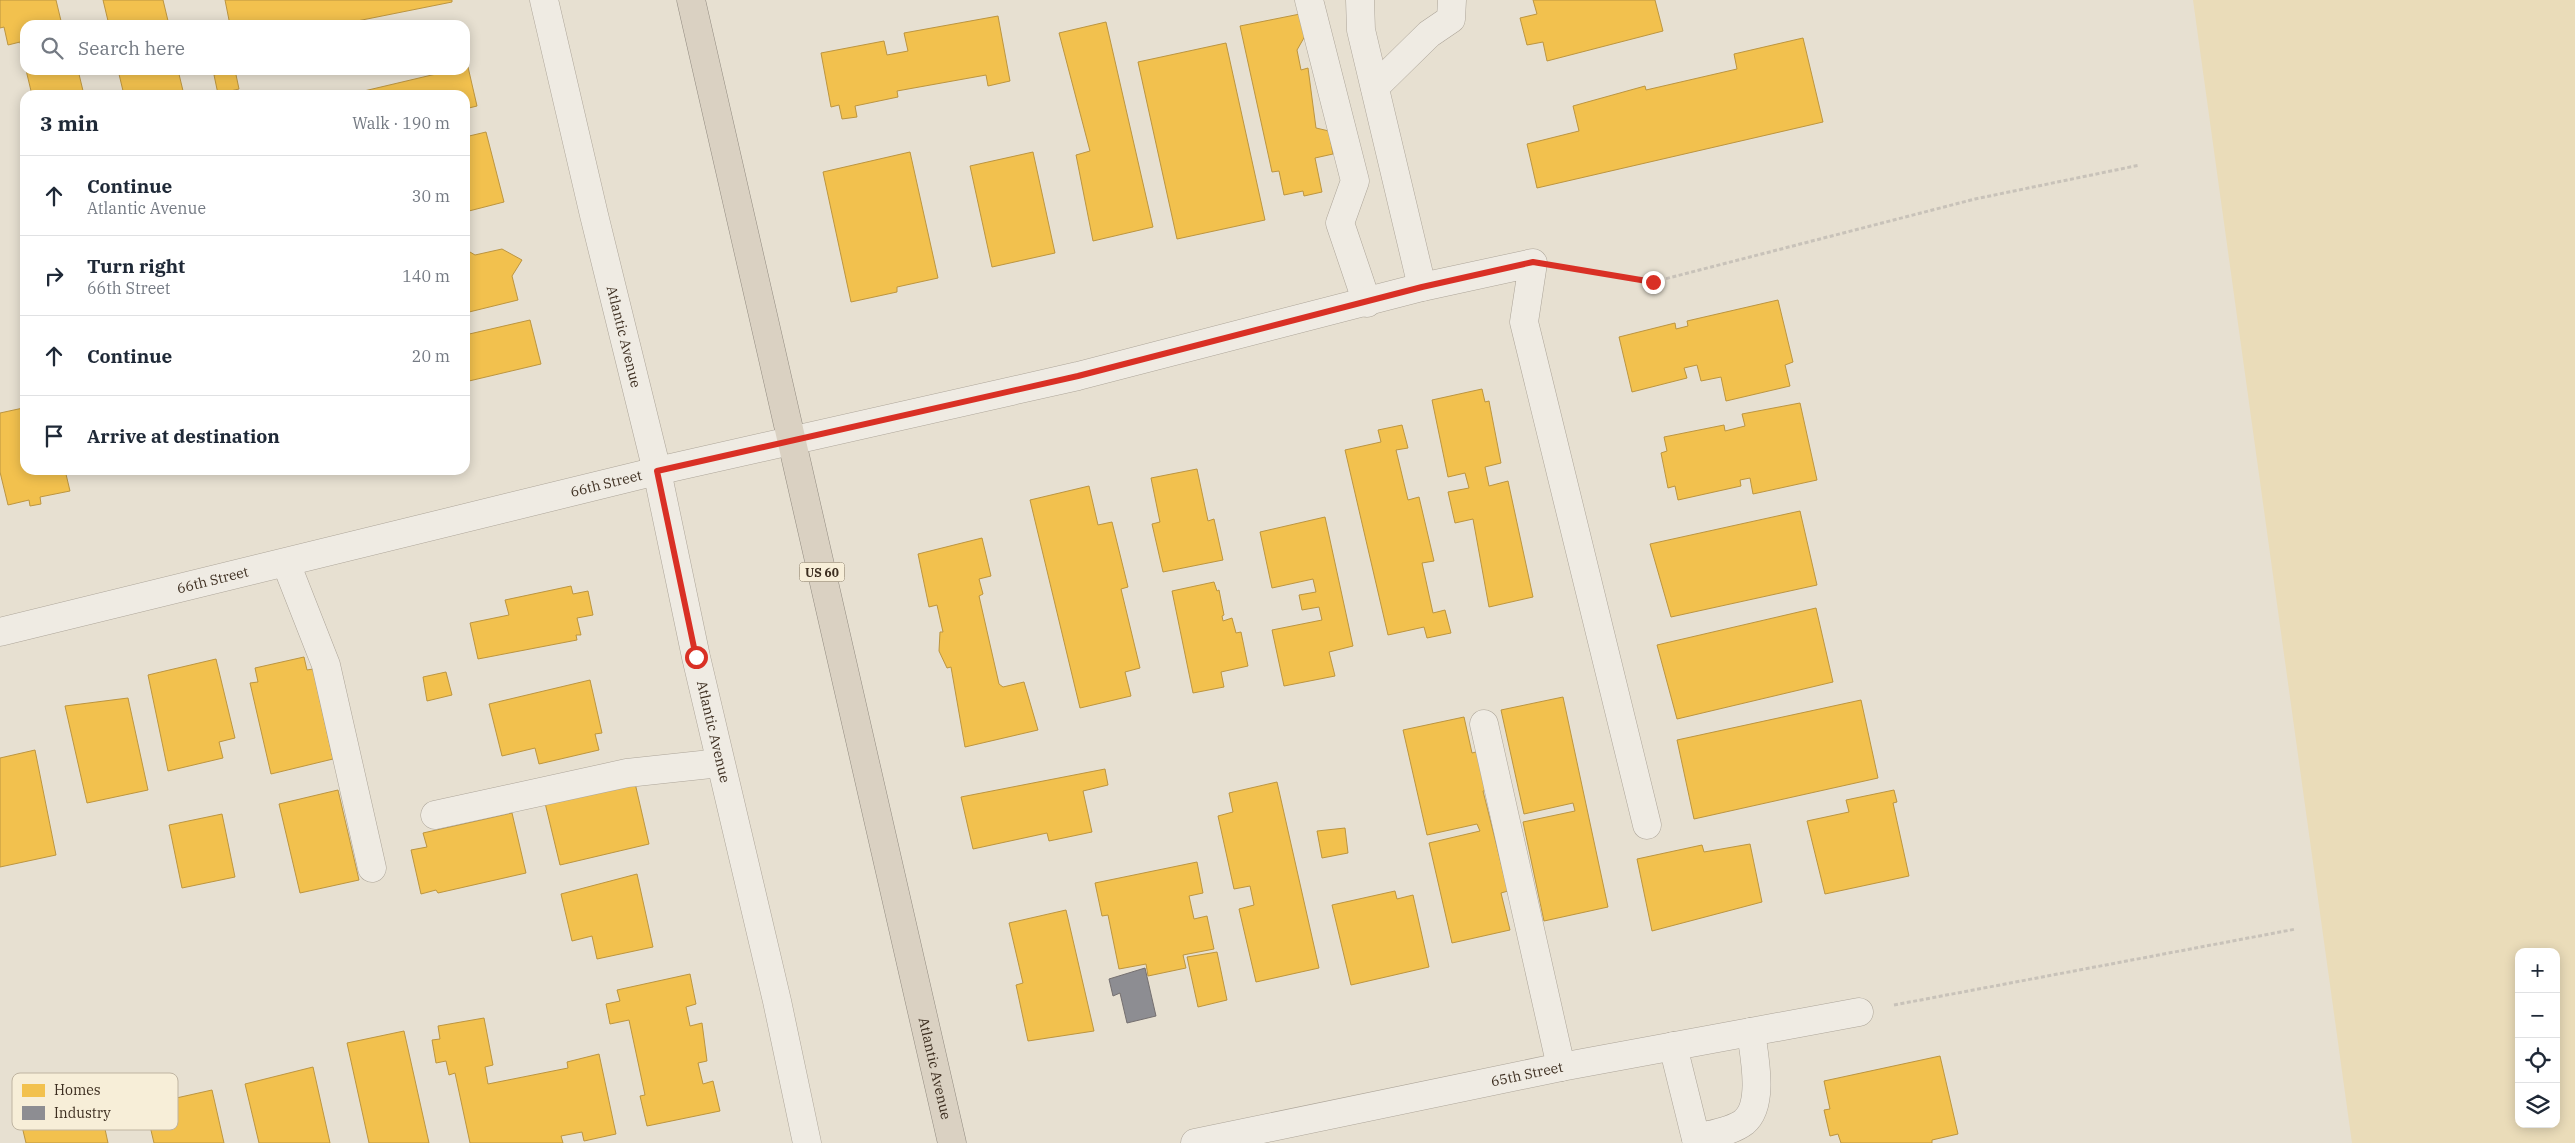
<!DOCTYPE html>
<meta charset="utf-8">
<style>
body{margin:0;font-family:"IBM Plex Serif",serif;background:#f2f2f3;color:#1f2937}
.controls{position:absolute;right:15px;bottom:15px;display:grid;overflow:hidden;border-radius:10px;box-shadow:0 2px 12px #0003}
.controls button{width:45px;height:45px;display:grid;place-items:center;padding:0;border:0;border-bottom:1px solid #e0e1e3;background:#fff;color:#1f2937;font:25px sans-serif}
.stop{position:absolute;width:15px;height:15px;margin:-11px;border:4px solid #d93025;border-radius:50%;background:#fff}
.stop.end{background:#d93025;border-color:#fff;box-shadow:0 1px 5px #0008}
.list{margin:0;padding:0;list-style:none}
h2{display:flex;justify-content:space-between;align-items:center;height:65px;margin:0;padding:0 20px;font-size:21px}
h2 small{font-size:16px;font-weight:400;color:#747a83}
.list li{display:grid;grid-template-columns:32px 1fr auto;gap:15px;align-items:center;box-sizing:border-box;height:80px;padding:0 20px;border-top:1px solid #e0e1e3}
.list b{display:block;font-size:19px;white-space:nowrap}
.list p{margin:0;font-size:16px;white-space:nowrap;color:#747a83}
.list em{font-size:16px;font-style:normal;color:#747a83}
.icon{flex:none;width:28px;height:28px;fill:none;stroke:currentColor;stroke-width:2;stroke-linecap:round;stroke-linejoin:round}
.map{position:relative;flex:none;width:2575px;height:1143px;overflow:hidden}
.search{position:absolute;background:#fff;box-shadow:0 2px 12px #0003;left:20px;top:20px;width:450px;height:55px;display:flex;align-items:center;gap:12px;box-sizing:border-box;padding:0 18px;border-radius:15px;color:#747a83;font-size:19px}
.panel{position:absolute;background:#fff;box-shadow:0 2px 12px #0003;left:20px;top:90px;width:450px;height:385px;border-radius:15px}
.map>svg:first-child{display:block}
.sand{fill:#eadcb9;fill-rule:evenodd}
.homes{fill:#f2c14e;stroke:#bc9540}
.industry{fill:#8d8d92;stroke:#757070}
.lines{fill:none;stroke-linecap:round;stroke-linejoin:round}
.minor-casing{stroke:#ada599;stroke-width:29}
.highway-casing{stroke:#928b80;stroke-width:29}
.path{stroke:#c8c2b9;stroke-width:3;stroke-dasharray:4 2.5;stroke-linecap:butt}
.minor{stroke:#efebe3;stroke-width:28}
.highway{stroke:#dad1c2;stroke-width:28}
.route{stroke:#d93025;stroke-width:6}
.labels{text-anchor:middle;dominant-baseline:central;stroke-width:5;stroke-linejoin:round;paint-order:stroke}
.shield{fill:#f7eed8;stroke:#756857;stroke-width:1}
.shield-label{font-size:12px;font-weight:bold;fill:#3d2e20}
.street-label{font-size:14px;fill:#3d2e20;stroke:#f7eed8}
.key{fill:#f7eed8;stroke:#bfb4a1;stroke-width:1}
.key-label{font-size:14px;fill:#3d2e20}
</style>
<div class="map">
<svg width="2575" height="1143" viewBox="0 0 2575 1143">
<rect width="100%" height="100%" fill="#e7e0d1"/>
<path class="sand" d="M2193 0H2575V1143H2352ZM2519 952H2556V1124H2519Z"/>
<path class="homes" d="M0 0H56L62 25H25V66L20 42 8 45 4 27 0 28Z
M103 0H163L169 25H109Z
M225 0H452V2L337 25H230Z
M1533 0H1655L1663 31 1547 61 1543 42 1527 45 1520 18 1537 14Z
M1300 14 1305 36 1297 50 1301 70 1308 68 1316 128 1329 131 1333 154 1315 158 1322 192 1304 196 1303 191 1284 195 1279 171 1272 172 1240 26Z
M998 16 1010 81 988 86 986 75 897 91 898 97 855 106 857 117 842 119 839 105 831 107 821 53 884 41 887 55 908 51 904 33Z
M1106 22 1153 227 1093 241 1076 155 1090 151 1059 33Z
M1803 38 1823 122 1537 188 1527 144 1579 131 1573 106 1645 86 1646 90 1737 69 1734 54Z
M1226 43 1265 220 1177 239 1138 62Z
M465 67H468L477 106 465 109V95H347L453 70H465Z
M26 70H78L84 95H32Z
M118 70H178L184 95H124Z
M235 70 239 89 218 94 214 75Z
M486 132 504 202 465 212V137Z
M910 152 938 278 897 287V292L851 302 823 172Z
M1033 152 1055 253 992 267 970 166Z
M465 249 475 255 502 249 522 260 512 276 518 300 465 313Z
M1778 300 1793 362 1785 365 1790 386 1726 401 1721 377 1701 381 1697 365 1684 368 1687 378 1632 392 1619 337 1675 323 1676 329 1688 326 1687 321Z
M530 320 541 364 469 381 465 364V335Z
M1482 389 1485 402 1489 401 1501 463 1485 467 1489 486 1508 481 1533 597 1489 607 1473 519 1455 523 1448 492 1469 488 1465 473 1448 477 1432 400Z
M25 402V470H65L70 491 40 497 41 504 30 506 29 500 8 505 0 472V413L23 408 21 403Z
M1800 403 1817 480 1753 494 1750 478 1740 480 1741 486 1678 500 1675 486 1668 488 1661 453 1667 451 1664 437 1724 425 1725 431 1745 426 1742 414Z
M1402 425 1408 448 1396 450 1408 500 1419 497 1434 561 1422 563 1433 613 1445 610 1451 633 1427 638 1424 627 1388 635 1345 450 1381 442 1378 430Z
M1197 469 1208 521 1214 519 1223 560 1163 572 1152 524 1160 522 1151 478Z
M1089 486 1098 525 1112 522 1128 587 1121 589 1140 668 1125 672 1131 696 1080 708 1030 500Z
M1800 511 1817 585 1671 617 1650 544Z
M1325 517 1353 646 1329 652 1335 676 1284 686 1272 630 1322 620 1319 607 1302 610 1299 595 1316 592 1313 579 1272 588 1260 532Z
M982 538 991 576 979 579 983 594 979 596 999 684 1003 687 1024 682 1038 730 965 747 951 667 947 668 939 651 940 632H943L937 605 929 607 918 554Z
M1214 582 1217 591 1219 590 1224 615 1222 616 1223 621 1232 618 1236 633 1241 632 1248 666 1221 672 1224 687 1193 693 1172 591Z
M571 586 573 594 588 591 593 615 577 618 581 635H576L577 640 478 659 470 623 509 615 505 600Z
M1816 608 1833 682 1677 719 1657 645Z
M304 657 307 670 313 669 333 759 271 774 250 683 258 682 255 668Z
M216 659 235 738 219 742 223 758 168 771 148 675Z
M446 672 452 695 427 701 423 677Z
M590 680 602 733 595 734 599 750 539 764 535 748 502 756 489 704Z
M1563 697 1608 907 1544 921 1523 822 1575 811 1573 803 1524 814 1501 710Z
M128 698 148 790 87 803 65 706Z
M1861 700 1878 778 1694 819 1677 740Z
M1464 717 1472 753 1480 751 1489 790 1483 791 1508 891 1501 893 1510 930 1452 943 1429 843 1480 831 1477 824 1427 835 1403 730Z
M35 750 56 855 0 867V758Z
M1105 769 1108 785 1083 791 1092 832 1049 841 1047 833 973 849 961 797Z
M1277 782 1319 968 1256 982 1239 909 1254 905 1250 886 1234 889 1218 816 1233 812 1229 793Z
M635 783 649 844 560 865 545 803Z
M338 790 359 880 300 893 279 804Z
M1894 790 1897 802 1893 803 1909 876 1825 894 1807 821 1849 812 1846 800Z
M512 813 526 873 438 893 436 890 421 894 411 850 427 847 423 833Z
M222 814 235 877 182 888 169 825Z
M1345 828 1348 853 1322 858 1317 831Z
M1750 844 1762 902 1652 931 1637 859 1702 845 1704 852Z
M1197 862 1203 893 1189 896 1194 919 1207 916 1214 949 1183 955 1186 968 1148 976 1146 964 1119 969 1108 915 1102 916 1095 883Z
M637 874 653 947 597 959 592 936 572 941 561 894Z
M1395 891 1397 899 1413 895 1429 967 1351 985 1332 905Z
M1066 910 1094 1031 1028 1041 1016 985 1023 983 1009 923Z
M1217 952 1227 1000 1198 1007 1187 957Z
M690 974 696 1004 686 1007 690 1026 702 1023 707 1061 698 1063 703 1084 713 1081 720 1111 647 1126 640 1096 645 1095 629 1020 610 1024 606 1004 620 1001 617 990Z
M484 1018 493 1065 485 1067 488 1084 568 1068 567 1062 599 1054 616 1134 584 1141 582 1132 561 1136 563 1143H470L455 1073 449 1075 446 1061 436 1063 432 1040 440 1039 438 1026Z
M404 1031 429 1143H369L347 1043Z
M1940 1056 1958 1134 1932 1140V1143H1841L1838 1134 1830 1136 1824 1110 1830 1109 1824 1081Z
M313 1067 330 1143H259L245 1084Z
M212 1090 224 1143H154L145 1105Z
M99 1101 108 1143H26L20 1118Z"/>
<path class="industry" d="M1145 968 1156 1016 1127 1023 1120 993 1113 996 1109 979Z"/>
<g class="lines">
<g class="minor-casing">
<g id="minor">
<path id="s1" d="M544 0 594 215 657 471 696 657 777 1001 807 1143"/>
<path d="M1309 0 1355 181 1340 223 1367 303"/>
<path d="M1360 0 1361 30 1422 287"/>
<path d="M1375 87 1429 34 1451 19 1452 0"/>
<path d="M286 563 326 665 372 868"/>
<path id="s2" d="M0 632 657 471 1078 376 1422 287 1533 263 1524 322 1647 825"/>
<path d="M1484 724 1561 1067"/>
<path d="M435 815 627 773 720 763"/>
<path d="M1673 1046 1697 1143"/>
<path d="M1696 1138C1711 1134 1731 1132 1744 1122 1765 1105 1754 1055 1751 1032"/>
<path id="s3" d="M1195 1143 1561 1067 1859 1012"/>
</g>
</g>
<g class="highway-casing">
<g id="highway">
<path id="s4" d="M691 0 952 1143"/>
</g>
</g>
<path class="path" d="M1570 269 1653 282 1975 199 2140 165
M1894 1005 2296 929"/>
<use href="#minor" class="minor"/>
<use href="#highway" class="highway"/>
</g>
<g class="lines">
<path class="route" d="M696 657 657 471 1078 376 1422 287 1533 262 1653 282"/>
</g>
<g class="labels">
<rect class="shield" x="799.5" y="562.5" width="45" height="19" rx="4"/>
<g class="shield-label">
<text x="822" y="572">US 60</text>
</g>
<g class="street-label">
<text stroke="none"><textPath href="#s1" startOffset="346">Atlantic Avenue</textPath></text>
<text stroke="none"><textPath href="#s2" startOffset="624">66th Street</textPath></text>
<text stroke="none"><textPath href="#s2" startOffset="219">66th Street</textPath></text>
<text stroke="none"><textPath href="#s1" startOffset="751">Atlantic Avenue</textPath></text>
<text stroke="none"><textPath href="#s4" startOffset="1096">Atlantic Avenue</textPath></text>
<text stroke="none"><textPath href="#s3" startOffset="339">65th Street</textPath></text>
</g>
</g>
<rect x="12" y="1073" width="166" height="57" rx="8" class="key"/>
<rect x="22" y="1084" width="23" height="13" fill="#f2c14e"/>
<rect x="22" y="1106" width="23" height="14" fill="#8d8d92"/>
<g class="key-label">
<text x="54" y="1095">Homes</text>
<text x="54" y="1118">Industry</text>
</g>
</svg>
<div class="controls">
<button>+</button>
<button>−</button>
<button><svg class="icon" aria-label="locate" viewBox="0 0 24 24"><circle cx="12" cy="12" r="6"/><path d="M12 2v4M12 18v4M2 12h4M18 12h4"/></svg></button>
<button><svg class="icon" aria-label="layers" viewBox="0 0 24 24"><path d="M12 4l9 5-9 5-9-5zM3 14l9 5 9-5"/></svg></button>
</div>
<div class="stop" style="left:696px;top:657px"></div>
<div class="stop end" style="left:1653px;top:282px"></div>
<div class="search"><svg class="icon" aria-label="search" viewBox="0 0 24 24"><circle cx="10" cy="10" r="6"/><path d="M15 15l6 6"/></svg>Search here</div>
<section class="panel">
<h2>3 min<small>Walk · 190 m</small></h2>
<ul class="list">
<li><svg class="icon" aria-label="ahead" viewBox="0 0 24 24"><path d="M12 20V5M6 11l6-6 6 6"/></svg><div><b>Continue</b><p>Atlantic Avenue</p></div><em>30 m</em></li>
<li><svg class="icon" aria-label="right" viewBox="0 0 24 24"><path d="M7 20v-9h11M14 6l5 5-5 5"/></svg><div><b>Turn right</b><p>66th Street</p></div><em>140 m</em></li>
<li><svg class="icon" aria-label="ahead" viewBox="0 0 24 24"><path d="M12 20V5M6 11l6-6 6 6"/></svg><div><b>Continue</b></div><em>20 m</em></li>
<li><svg class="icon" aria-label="arrive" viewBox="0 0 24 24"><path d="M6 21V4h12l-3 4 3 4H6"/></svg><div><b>Arrive at destination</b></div></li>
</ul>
</section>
</div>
